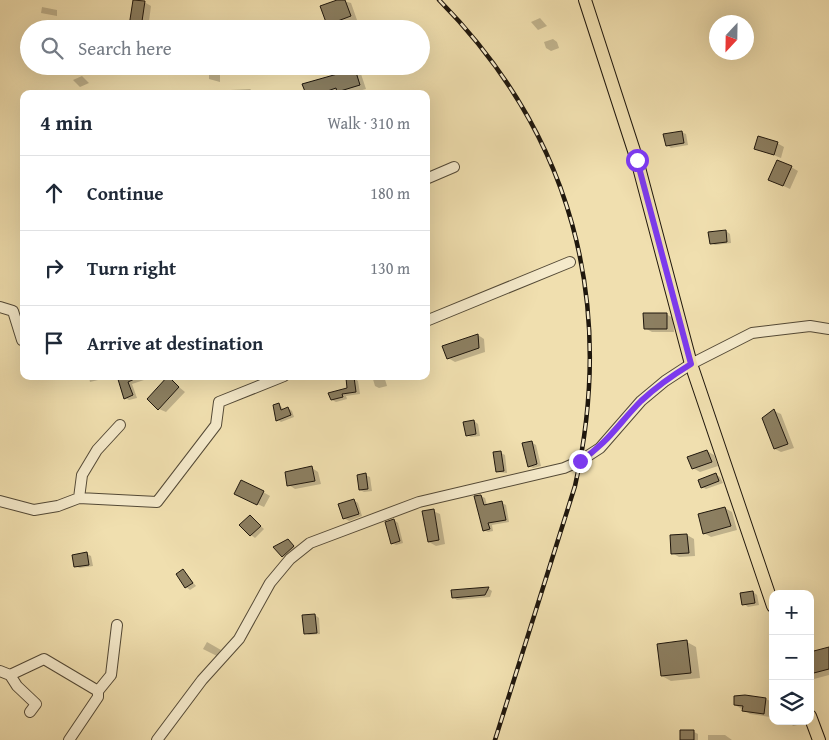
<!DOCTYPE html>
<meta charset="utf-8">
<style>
body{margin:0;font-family:"Gentium Book Plus",serif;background:#f6f6f7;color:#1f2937}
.controls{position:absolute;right:15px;bottom:15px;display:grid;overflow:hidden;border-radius:10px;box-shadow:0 5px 20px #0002}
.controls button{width:45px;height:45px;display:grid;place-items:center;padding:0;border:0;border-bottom:1px solid #e0e1e3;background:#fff;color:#1f2937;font:25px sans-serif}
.compass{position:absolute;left:709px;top:15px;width:45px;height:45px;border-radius:50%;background:#fff;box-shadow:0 5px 20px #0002;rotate:202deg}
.stop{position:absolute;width:15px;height:15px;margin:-11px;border:4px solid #7c3aed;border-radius:50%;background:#fff}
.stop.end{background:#7c3aed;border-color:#fff;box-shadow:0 1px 5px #0008}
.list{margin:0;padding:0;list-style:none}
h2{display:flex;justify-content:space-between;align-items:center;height:65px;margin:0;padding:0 20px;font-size:21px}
h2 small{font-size:16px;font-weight:400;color:#747a83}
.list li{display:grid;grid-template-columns:32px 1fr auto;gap:15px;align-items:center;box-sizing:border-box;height:75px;padding:0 20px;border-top:1px solid #e0e1e3}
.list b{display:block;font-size:19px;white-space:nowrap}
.list em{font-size:16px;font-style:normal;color:#747a83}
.icon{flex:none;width:28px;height:28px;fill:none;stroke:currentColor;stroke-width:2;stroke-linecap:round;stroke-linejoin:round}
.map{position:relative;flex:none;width:829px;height:740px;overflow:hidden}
.search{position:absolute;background:#fff;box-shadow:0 5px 20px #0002;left:20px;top:20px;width:410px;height:55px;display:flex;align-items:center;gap:12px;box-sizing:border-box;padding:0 18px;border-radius:28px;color:#747a83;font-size:19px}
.panel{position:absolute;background:#fff;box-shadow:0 5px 20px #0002;left:20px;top:90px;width:410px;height:290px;border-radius:10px}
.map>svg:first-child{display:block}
.shadow{fill:#0003}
.building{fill:#8c7f61;stroke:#1f170d}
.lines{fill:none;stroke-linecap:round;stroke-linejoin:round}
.minor-casing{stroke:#534936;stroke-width:12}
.major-casing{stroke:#1f170d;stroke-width:14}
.minor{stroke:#f5eacb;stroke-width:10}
.major{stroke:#f0dfaf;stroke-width:12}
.rail-casing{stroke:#1f170d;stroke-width:4.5}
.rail{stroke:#f5eacb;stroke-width:2.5;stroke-dasharray:8;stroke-linecap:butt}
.route{stroke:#7c3aed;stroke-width:6}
</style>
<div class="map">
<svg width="829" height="740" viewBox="0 0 829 740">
<rect width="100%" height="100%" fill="#f0dfaf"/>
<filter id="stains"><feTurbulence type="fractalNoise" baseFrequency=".004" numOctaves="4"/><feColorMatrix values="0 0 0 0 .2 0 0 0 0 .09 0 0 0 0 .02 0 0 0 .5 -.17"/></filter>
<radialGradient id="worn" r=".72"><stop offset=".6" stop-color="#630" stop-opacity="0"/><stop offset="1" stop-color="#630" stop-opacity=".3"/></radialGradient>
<path class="shadow" d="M340 0 351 3 357 20 334 28 328 24Z
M144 2 151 6 148 29H136L131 26Z
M42 7 57 10V16L41 13Z
M540 18 547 26 538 30 531 22Z
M204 21 217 24 221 26V29H203Z
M257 24 262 29H246V28Z
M553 39 557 42 559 48 551 51 546 48 544 42Z
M209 66H220V82L209 79Z
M354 70 361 74 366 89 348 94 340 92 307 94Z
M82 76 89 83 80 87 73 80Z
M250 89 256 94H230V90Z
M681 132 686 134 688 145 671 148 667 145Z
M777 143 784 147 781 158 756 148Z
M791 167 798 171 790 189 777 183Z
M726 231 730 234 731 243 715 245 711 243Z
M666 314 673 318 674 332H652L645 328Z
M478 335 484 339 485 352 455 362 448 358Z
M426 356 429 370H426Z
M97 376 98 380 90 382 89 377Z
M118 376H150V378L132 384 137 398 129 400 125 398Z
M372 376H384L387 386 379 388 375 386Z
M168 378 185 392 166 412 159 409Z
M354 378 358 381 360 394 346 396 347 399 336 402 332 400 349 389Z
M279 404 284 410 288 408 292 411 294 417 281 422 278 420Z
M774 411 781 414 794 448 781 452 775 449Z
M474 421 478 424 480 436 471 437 467 435Z
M531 442 536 445 541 466 533 468 529 466Z
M707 451 714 455 718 466 700 472 693 468Z
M501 453 505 455 507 473 497 472Z
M312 468 318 472 321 484 295 489 289 485Z
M365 475 370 477 372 491 364 492 360 490Z
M716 475 720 477 723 483 706 489 702 487Z
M263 492 270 496 264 507 242 497Z
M481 496 485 498 487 505 502 503 506 505 509 522 492 525 493 531 488 532 484 530Z
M353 500 358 503 362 516 349 521 344 518Z
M725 508 732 512 737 530 711 537 704 533Z
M433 511 440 514 445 544 436 546 429 542Z
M250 516 264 529 255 538 251 535Z
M394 520 398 523 403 543 396 545 392 543Z
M687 535 694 539 695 556 679 557 672 553Z
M288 541 297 549 287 558 283 556Z
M87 554 91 556 93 566 80 568 75 566Z
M183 571 196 586 190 590 186 587Z
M489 589 492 591 490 597 457 600 453 597 452 592Z
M753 592 757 595 759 605 748 607 744 604Z
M315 615 319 618 320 634 309 635 305 633Z
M207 642 221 650 217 656 203 649Z
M687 642 696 647 700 678 671 681 662 676Z
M829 649V675L814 679 810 677V654Z
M766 699 772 702 770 717 750 714 735 705Z
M789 721H802V724L793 726Z
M694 732 698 734V740H681Z
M708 735H725L732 740H708Z"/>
<path class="building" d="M133 0 145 1 141 28 129 26Z
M337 0H345L351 16 327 25 320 6Z
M355 69 360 85 337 92 336 88 319 94H306L302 84Z
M682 131 684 143 666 146 663 134Z
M758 136 778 142 774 155 754 149Z
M777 160 792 166 783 186 768 180Z
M726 230 727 242 710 244 708 232Z
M643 313H667V329H644Z
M478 334 479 348 447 359 442 346Z
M117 376H141L128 382 133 395 124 399Z
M168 376 179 387 158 410 147 399Z
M354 377 356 392 342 394 343 397 331 400 328 393 347 388 346 378Z
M279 403 281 410 288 407 291 415 276 421 273 405Z
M774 409 788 444 774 449 762 418Z
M474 420 476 434 466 436 463 422Z
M532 441 537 464 528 467 522 443Z
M707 450 712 462 692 469 687 457Z
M501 451 504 471 496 472 493 452Z
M312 466 315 481 287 486 285 472Z
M366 473 368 489 359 490 357 475Z
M716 473 719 481 701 488 698 480Z
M241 480 264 491 257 505 234 494Z
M481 495 484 505 502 501 506 520 488 523 490 529 483 531 474 496Z
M354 499 359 514 343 519 338 504Z
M725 507 731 526 703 534 698 514Z
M434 509 439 540 428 542 422 511Z
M250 515 261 526 250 536 239 525Z
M394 519 400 541 391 544 385 522Z
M687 534 689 553 671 554 670 535Z
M288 539 294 546 282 557 273 547Z
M87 552 89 565 74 567 72 555Z
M183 569 193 583 185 588 176 574Z
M489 587 485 595 452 598 451 590Z
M753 591 755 603 742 605 740 593Z
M315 614 317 633 304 634 302 615Z
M687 640 691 673 661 676 657 644Z
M829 647V669L810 674V652Z
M745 695 766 698 764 714 742 711 743 706 734 705V696Z
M680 730H694V740H680Z"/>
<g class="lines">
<g class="minor-casing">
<path id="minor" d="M426 179 454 167
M0 307 13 311 22 340H24
M426 321 570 262
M79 498 82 475 97 450 120 425
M0 501 34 510 58 506 79 498 157 502 216 425 219 402 284 376
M0 671 10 675 44 659 98 691 111 675 117 625
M10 675 17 686 36 704 30 712
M69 740 98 697V691
M157 740 202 680 239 639 270 583 290 559 310 543 419 502 564 468 580 461 600 448 641 401 665 381 691 364 752 333 810 326 829 329"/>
</g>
<g class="major-casing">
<path id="major" d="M585 0 637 160 691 364 773 606
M810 716 819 740"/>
</g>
<use href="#minor" class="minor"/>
<use href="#major" class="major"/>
<g class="rail-casing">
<path id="rail" d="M439 0C572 135 616 302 575 486L495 740"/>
</g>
<use href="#rail" class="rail"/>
</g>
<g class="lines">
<path class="route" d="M580 461C607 444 619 423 641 401 656 387 673 375 691 364L637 160"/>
</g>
<rect width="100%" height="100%" filter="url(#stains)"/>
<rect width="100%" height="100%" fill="url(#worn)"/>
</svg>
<div class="controls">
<button>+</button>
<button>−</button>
<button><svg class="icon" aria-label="layers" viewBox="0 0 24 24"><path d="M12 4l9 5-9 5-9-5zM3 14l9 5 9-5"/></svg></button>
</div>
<svg class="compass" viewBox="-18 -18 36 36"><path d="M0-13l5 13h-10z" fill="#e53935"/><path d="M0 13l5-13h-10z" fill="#747a83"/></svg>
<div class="stop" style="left:637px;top:160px"></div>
<div class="stop end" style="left:580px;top:461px"></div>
<div class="search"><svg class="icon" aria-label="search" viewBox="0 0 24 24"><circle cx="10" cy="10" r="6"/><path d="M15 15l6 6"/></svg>Search here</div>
<section class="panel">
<h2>4 min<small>Walk · 310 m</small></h2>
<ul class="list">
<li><svg class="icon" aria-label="ahead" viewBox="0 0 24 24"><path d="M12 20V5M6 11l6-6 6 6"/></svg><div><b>Continue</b></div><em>180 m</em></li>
<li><svg class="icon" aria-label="right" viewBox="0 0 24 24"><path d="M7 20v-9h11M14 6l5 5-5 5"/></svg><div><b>Turn right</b></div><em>130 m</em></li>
<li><svg class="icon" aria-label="arrive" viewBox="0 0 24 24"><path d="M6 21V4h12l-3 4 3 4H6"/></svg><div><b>Arrive at destination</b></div></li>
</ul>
</section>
</div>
